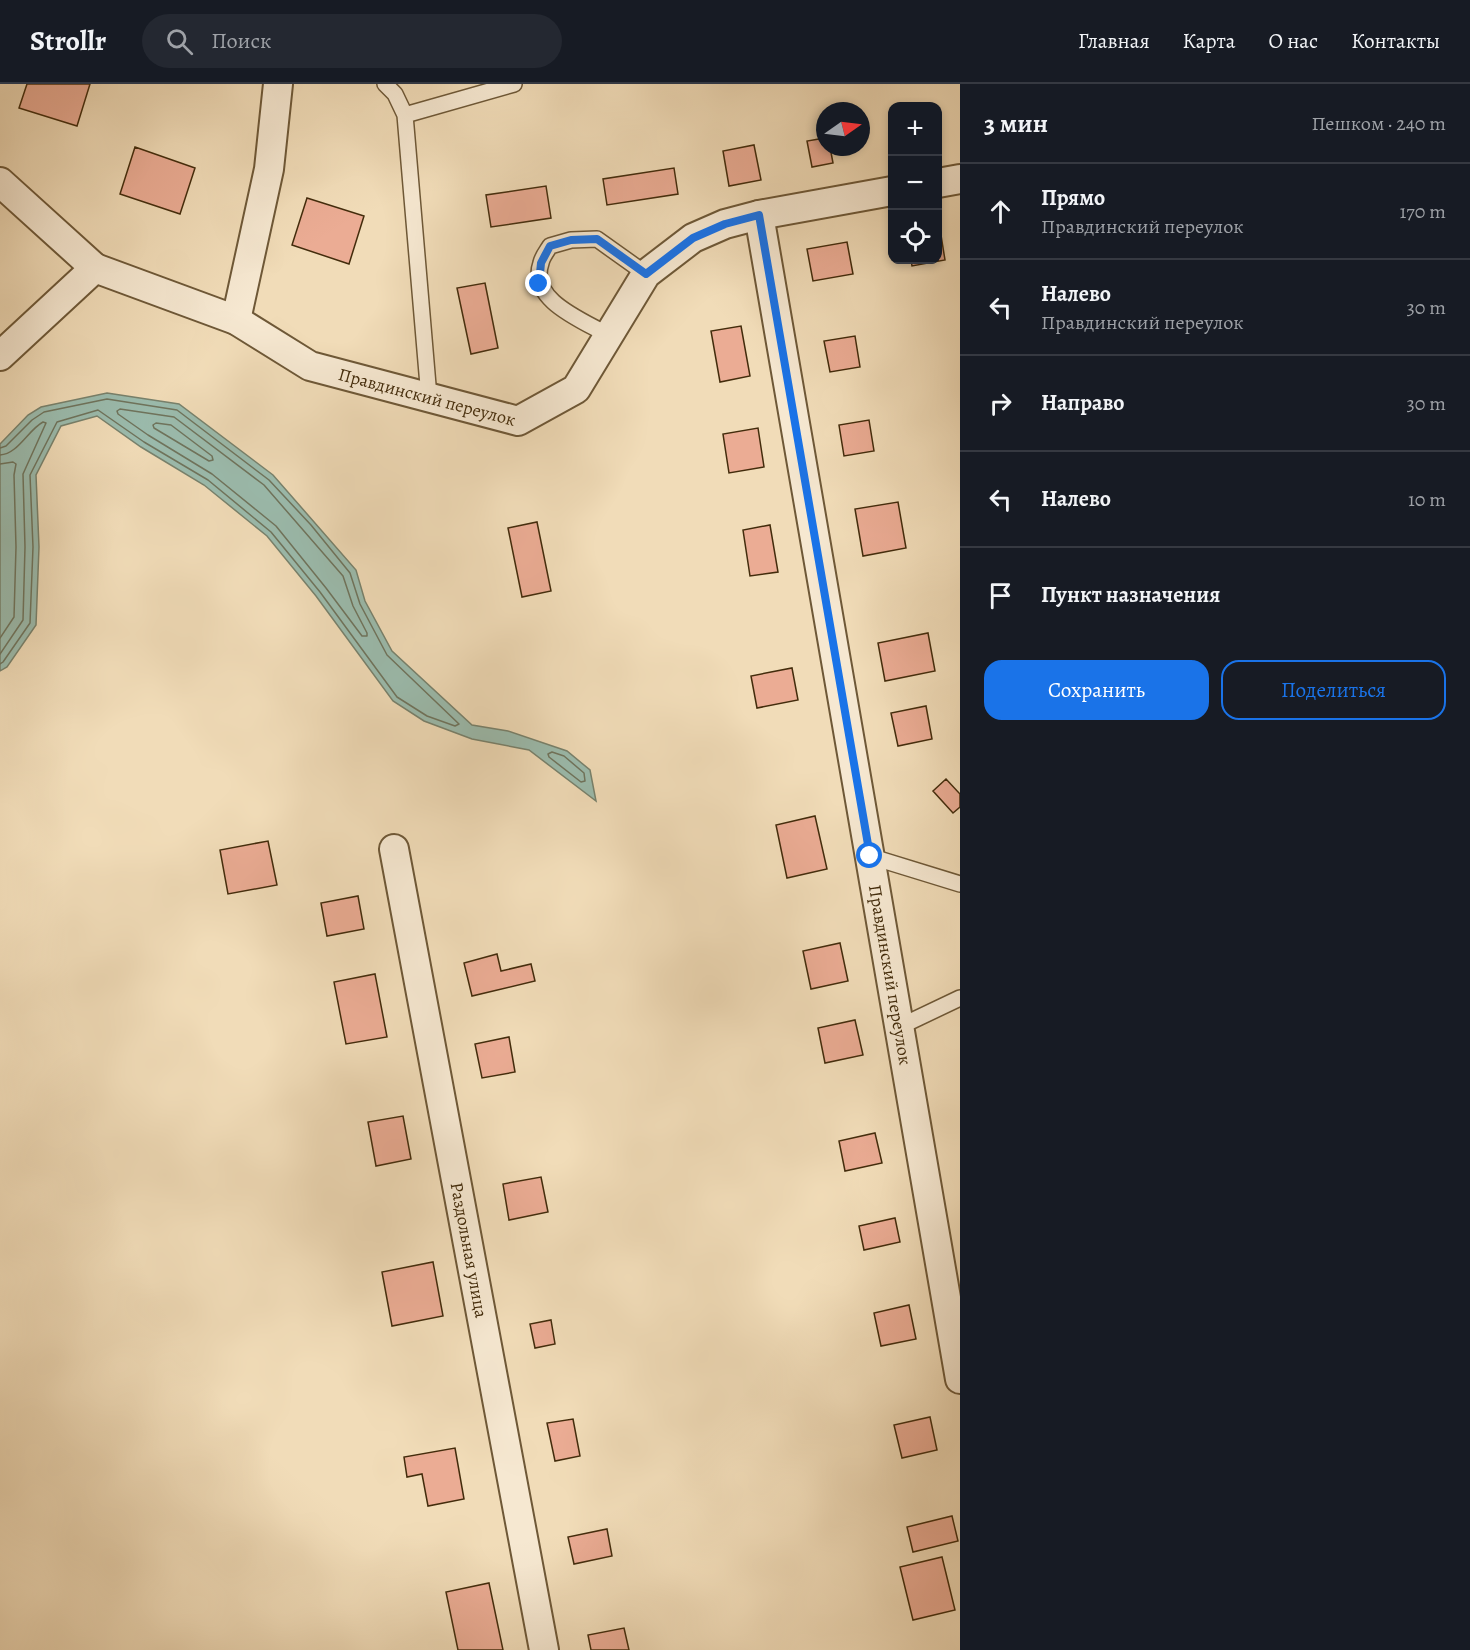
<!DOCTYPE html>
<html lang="ru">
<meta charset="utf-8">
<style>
body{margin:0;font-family:Alegreya,serif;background:#242831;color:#f1f3f6}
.controls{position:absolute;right:18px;top:18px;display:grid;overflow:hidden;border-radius:12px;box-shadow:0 3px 9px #0003}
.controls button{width:54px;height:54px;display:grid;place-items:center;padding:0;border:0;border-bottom:2px solid #363941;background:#171b24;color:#f1f3f6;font:30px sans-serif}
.compass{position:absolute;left:816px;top:18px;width:54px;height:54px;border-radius:50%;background:#171b24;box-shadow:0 3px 9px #0003;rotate:76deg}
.stop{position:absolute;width:18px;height:18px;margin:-14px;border:4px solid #1a73e8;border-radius:50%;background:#fff}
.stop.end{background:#1a73e8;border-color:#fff;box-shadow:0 2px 6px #0008}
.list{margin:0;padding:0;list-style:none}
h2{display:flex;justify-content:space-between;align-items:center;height:78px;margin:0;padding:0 24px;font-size:26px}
h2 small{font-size:20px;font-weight:400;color:#9ea1a6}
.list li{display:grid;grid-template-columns:39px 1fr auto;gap:18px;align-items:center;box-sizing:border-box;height:96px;padding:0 24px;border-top:2px solid #363941}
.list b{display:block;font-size:22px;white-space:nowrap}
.list p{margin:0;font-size:20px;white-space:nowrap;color:#9ea1a6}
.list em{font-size:20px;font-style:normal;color:#9ea1a6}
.actions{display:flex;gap:12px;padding:18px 24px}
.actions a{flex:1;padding:14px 0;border:2px solid #1a73e8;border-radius:18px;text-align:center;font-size:21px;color:#1a73e8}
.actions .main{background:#1a73e8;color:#fff}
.icon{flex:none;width:33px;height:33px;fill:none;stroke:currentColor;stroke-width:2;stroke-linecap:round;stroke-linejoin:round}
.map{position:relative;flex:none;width:960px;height:1566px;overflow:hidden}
header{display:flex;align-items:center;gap:36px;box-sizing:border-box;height:84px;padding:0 30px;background:#171b24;border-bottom:2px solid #363941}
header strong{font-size:28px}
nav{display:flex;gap:33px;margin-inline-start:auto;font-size:21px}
.search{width:420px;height:54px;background:#242831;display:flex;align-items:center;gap:15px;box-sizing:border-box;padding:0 21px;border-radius:33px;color:#9ea1a6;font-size:22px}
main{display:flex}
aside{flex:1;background:#171b24}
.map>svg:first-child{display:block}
.water{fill:#9bbcae;stroke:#78826d;stroke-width:1.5}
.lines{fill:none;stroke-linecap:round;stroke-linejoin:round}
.shore{stroke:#6f745d;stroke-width:1.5}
.building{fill:#ebac94;stroke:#432c0c;stroke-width:1.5}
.lane-casing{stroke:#6e5837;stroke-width:18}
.street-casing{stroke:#6e5837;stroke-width:32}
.lane{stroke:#f6e8d1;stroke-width:15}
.street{stroke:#f6e8d1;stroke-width:28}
.route{stroke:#1a73e8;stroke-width:8}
.labels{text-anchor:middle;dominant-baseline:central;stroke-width:4.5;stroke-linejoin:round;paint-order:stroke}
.street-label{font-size:18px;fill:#432c0c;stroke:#f6e8d1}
</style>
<header>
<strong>Strollr</strong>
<div class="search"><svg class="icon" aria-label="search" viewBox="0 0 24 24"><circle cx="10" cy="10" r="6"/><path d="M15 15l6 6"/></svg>Поиск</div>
<nav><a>Главная</a><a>Карта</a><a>О нас</a><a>Контакты</a></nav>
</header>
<main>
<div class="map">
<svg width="960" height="1566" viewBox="0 0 960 1566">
<rect width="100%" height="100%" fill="#f1dcb8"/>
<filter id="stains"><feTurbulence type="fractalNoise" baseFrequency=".00333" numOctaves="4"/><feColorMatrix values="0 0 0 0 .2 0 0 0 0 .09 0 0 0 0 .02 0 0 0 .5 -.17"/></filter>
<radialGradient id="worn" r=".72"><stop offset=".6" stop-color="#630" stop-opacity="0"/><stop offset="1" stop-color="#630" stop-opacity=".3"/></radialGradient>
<path class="water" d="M107 309 179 320 273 391 356 486 365 517 392 567 472 641 508 647 567 667 590 686 596 717 529 666 472 655 424 637 393 617 316 512 267 452 204 401 141 363 97 332 61 342 36 391 39 463 36 541 7 583 0 587V360L28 331 41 323Z"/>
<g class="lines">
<path class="shore" d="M120 325 174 333 264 401 343 492 353 522 367 549V552H362L326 504 276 442 212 390 148 351 118 330 117 327Z
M156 339 171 341 212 372 213 376 209 377 154 344 153 341Z
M0 364 6 362 32 336 44 328 107 315 177 326 269 396 311 441 350 489 360 520 387 571 459 640 455 642 427 632 397 613 320 508 271 448 208 396 144 358 98 326 57 338 30 391 33 463 30 539 3 578 0 580
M0 371C18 370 28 346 43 338L46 339 23 390 25 463 23 536 0 570
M0 380 13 378 16 380 14 391 16 463 14 533 0 554
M552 668 564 672 584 689 585 697 581 698 549 673 548 670Z"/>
</g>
<path class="building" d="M27 0H90L77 42 19 24Z
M825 54V63H830L833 79 812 83 807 57Z
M754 61 761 96 729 102 723 67Z
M135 63 195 84 180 130 120 110Z
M674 84 678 110 607 121 603 95Z
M546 102 551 134 491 143 486 111Z
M307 114 364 132 349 180 292 161Z
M938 145H940L945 176 912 182 911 176H938Z
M847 158 853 190 813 197 807 165Z
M485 199 498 264 471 270 457 204Z
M741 242 750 292 720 298 711 247Z
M855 252 860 283 830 288 824 257Z
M869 336 874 367 844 372 839 341Z
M758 344 764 383 729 389 723 350Z
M898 418 906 464 863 472 855 425Z
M537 438 551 507 522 513 508 444Z
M770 441 778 488 750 492 743 446Z
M928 549 935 587 885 597 878 559Z
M792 584 798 616 757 624 751 592Z
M926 622 932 655 898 662 891 629Z
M946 695 960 710V723L953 729 933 707Z
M815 732 827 785 787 794 776 741Z
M268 757 277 801 228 810 220 766Z
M358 812 364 845 327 852 321 819Z
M840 859 848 897 811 905 803 867Z
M497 870 501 887 531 880 535 897 472 912 464 879Z
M375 890 387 953 346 960 334 898Z
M855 936 863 971 825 979 818 944Z
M509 953 515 988 482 994 475 960Z
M403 1032 411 1075 376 1082 368 1038Z
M875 1049 882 1079 845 1087 839 1057Z
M541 1093 548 1128 509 1136 503 1100Z
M895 1134 900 1158 864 1166 859 1142Z
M433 1178 443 1232 392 1242 382 1188Z
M909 1221 916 1255 881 1262 874 1229Z
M551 1236 555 1260 535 1264 530 1240Z
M930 1333 937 1366 902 1374 894 1341Z
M573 1335 580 1372 555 1377 547 1339Z
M455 1364 464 1415 428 1422 422 1390 407 1393 404 1373Z
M952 1432 958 1457 913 1468 907 1443Z
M607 1445 612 1472 574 1480 568 1453Z
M942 1473 955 1526 913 1536 900 1483Z
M489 1499 503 1566H458L446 1508Z
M624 1544 629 1566H591L588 1551Z"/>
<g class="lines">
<g class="lane-casing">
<path id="lane" d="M385 0 395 10 405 31
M608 251C582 236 528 216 541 179 542 173 547 167 550 162L571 156 597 155 646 190
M429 313 405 31 514 0
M869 772 960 800
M899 943 960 914"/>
</g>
<g class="street-casing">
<g id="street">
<path d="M0 98 95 184"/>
<path d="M938 99 960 95"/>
<path id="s1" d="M759 131 960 1295"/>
<path d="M236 236 269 85 278 0"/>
<path id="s2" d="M0 272 95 184 236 236 310 282 518 337 576 305 646 190 693 154 725 140 759 131 892 107"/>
<path id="s3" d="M394 765 544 1566"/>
</g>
</g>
<use href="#lane" class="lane"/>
<use href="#street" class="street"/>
</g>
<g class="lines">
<path class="route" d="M539 200 541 179 550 162 571 156 597 155 646 190 693 154 725 140 759 131 870 772"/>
</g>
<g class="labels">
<g class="street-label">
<text stroke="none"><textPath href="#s2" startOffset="488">Правдинский переулок</textPath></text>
<text stroke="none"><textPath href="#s1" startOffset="771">Правдинский переулок</textPath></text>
<text stroke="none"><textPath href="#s3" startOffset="408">Раздольная улица</textPath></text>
</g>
</g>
<rect width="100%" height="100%" filter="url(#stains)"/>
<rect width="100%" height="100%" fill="url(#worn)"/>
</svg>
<div class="controls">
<button>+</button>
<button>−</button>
<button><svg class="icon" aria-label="locate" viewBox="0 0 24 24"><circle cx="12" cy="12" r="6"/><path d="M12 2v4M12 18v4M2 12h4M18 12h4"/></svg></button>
</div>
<svg class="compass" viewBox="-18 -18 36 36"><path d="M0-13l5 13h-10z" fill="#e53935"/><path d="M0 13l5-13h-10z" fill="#9ea1a6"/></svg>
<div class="stop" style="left:870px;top:772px"></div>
<div class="stop end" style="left:539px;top:200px"></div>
</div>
<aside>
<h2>3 мин<small>Пешком · 240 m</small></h2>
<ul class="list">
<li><svg class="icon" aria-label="ahead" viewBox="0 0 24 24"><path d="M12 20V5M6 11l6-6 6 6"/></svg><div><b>Прямо</b><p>Правдинский переулок</p></div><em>170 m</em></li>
<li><svg class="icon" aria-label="left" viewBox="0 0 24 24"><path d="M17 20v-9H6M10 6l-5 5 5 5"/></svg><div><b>Налево</b><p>Правдинский переулок</p></div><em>30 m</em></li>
<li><svg class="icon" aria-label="right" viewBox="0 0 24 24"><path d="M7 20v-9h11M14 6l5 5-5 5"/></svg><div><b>Направо</b></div><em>30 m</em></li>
<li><svg class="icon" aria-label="left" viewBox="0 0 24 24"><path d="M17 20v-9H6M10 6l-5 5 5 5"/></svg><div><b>Налево</b></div><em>10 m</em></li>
<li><svg class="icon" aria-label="arrive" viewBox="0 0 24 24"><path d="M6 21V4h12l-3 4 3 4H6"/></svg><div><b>Пункт назначения</b></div></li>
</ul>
<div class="actions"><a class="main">Сохранить</a><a>Поделиться</a></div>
</aside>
</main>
